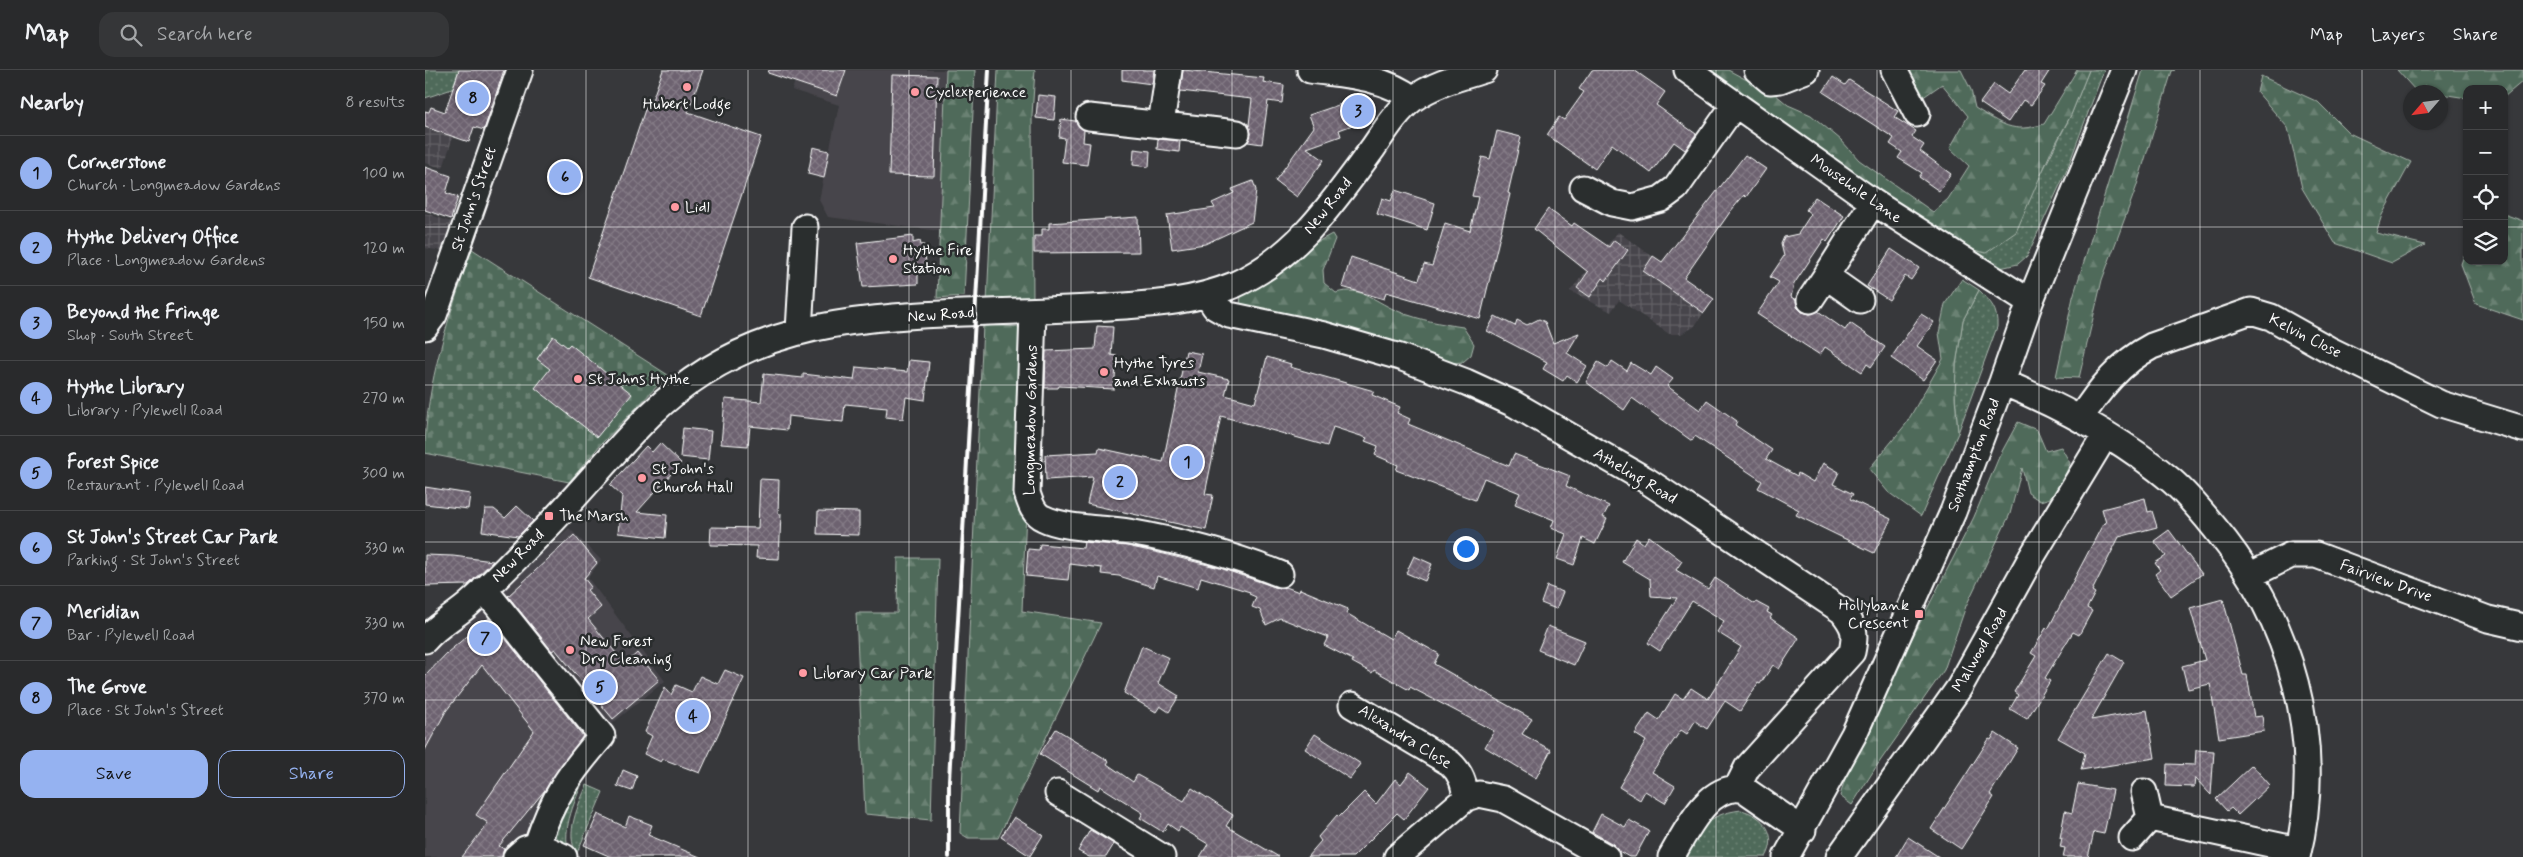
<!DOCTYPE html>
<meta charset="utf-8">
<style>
body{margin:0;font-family:Mynerve,sans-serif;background:#353638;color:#f1f3f6}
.controls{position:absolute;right:15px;top:15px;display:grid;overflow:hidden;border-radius:10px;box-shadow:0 1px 4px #0004}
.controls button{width:45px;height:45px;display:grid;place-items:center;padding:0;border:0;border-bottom:1px solid #454648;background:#292a2c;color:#f1f3f6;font:25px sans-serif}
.compass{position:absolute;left:1978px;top:15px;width:45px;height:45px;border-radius:50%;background:#292a2c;box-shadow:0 1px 4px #0004;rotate:242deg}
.you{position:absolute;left:1040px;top:478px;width:18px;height:18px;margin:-12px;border:4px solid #fff;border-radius:50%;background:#1a73e8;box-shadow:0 0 0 8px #1a73e833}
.badge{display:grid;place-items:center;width:32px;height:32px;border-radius:50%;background:#95b2f1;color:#111;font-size:16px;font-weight:700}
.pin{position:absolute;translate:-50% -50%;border:2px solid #fff;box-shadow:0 1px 5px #0006}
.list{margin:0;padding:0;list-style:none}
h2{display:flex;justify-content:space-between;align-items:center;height:65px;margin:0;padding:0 20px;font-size:21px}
h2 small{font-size:16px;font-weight:400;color:#a5a7a9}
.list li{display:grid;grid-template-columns:32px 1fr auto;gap:15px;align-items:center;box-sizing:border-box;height:75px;padding:0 20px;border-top:1px solid #454648}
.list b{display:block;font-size:19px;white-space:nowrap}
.list p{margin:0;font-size:16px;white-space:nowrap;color:#a5a7a9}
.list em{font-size:16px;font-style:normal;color:#a5a7a9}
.actions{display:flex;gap:10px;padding:15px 20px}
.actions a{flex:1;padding:11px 0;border:1px solid #95b2f1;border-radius:15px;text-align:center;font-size:18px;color:#95b2f1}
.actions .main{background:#95b2f1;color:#111}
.icon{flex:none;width:28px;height:28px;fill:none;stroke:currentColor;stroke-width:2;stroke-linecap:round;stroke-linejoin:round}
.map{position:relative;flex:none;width:2098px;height:787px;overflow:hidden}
header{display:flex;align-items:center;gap:30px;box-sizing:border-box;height:70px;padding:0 25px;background:#292a2c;border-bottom:1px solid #454648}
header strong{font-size:24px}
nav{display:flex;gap:28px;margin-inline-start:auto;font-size:18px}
.search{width:350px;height:45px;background:#353638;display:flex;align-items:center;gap:12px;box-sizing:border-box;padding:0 18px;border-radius:15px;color:#a5a7a9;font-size:19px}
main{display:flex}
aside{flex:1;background:#292a2c}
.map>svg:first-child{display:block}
.built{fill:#47454b}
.industrial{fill:url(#industrial-grid)}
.grass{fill:url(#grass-dots);stroke:#a8b5ac}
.forest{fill:url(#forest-firs);stroke:#a8b5ac}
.cemetery{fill:url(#cemetery-stones);stroke:#a8b5ac}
.building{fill:url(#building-cross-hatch);stroke:#fff}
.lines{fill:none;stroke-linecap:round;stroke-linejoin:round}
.minor-casing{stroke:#fff;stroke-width:29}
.minor{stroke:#2a2d2e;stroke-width:25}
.rail{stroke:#fff;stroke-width:4}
.grid{fill:none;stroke:#fff;stroke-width:1;stroke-opacity:0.55}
.poi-dot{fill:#ff9aa2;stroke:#2a2d2e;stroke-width:2}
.labels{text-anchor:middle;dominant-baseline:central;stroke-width:5;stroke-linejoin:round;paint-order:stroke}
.poi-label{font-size:16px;fill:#fff;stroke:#2a2d2e;text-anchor:start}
.street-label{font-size:16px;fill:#fff;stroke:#2a2d2e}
</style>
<header>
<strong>Map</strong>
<div class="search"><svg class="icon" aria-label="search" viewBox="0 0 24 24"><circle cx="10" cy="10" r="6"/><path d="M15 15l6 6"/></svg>Search here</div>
<nav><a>Map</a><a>Layers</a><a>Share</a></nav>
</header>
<main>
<aside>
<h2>Nearby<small>8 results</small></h2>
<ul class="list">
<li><span class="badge">1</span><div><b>Cornerstone</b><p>Church · Longmeadow Gardens</p></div><em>100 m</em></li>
<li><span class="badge">2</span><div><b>Hythe Delivery Office</b><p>Place · Longmeadow Gardens</p></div><em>120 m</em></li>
<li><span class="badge">3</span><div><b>Beyond the Fringe</b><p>Shop · South Street</p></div><em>150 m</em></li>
<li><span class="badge">4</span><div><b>Hythe Library</b><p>Library · Pylewell Road</p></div><em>270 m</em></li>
<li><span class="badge">5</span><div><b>Forest Spice</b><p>Restaurant · Pylewell Road</p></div><em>300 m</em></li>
<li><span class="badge">6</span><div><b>St John's Street Car Park</b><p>Parking · St John's Street</p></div><em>330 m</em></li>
<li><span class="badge">7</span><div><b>Meridian</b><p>Bar · Pylewell Road</p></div><em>330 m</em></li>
<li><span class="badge">8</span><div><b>The Grove</b><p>Place · St John's Street</p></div><em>370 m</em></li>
</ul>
<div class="actions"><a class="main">Save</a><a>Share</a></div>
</aside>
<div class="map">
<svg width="2098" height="787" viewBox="0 0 2098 787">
<defs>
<pattern id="industrial-grid" width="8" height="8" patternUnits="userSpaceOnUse" patternTransform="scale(1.25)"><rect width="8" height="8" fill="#47454b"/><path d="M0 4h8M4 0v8" fill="none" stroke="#636166"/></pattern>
<pattern id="grass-dots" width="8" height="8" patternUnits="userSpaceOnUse" patternTransform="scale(1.25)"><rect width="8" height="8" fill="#506b5a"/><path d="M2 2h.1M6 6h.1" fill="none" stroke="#6a8173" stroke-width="1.8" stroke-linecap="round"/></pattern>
<pattern id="forest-firs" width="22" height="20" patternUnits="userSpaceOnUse" patternTransform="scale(1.25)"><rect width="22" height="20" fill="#506b5a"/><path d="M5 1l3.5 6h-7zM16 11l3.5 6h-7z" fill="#6a8173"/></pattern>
<pattern id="cemetery-stones" width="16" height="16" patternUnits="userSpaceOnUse" patternTransform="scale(1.25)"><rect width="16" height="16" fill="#506b5a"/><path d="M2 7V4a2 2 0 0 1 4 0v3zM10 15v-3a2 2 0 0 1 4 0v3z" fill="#6a8173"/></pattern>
<pattern id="building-cross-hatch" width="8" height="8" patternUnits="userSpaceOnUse" patternTransform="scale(1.25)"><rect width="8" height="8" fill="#6d6270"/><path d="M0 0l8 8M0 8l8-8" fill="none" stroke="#837a85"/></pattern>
</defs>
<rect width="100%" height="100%" fill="#37383b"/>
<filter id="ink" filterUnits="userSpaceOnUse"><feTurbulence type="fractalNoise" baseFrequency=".02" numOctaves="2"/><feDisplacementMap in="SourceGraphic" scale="10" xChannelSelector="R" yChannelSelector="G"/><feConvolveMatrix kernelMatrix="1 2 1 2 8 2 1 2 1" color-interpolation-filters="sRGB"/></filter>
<g filter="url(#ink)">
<path class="built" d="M374 0H521L515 161 403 147 394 130 414 35 367 20Z
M144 458 176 490 163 508 240 611 168 669 85 787H0V587L72 526Z"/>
<path class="industrial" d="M0 57 28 67 18 98 0 93Z
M0 143 32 154 23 182 0 178Z
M1193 162 1288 229 1269 257 1256 264H1244L1194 230 1186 242 1145 221Z"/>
<path class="grass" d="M0 0H34L27 19 0 28Z
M1664 0H1679L1641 102 1602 186 1593 194 1575 198 1532 176 1608 120 1646 45Z
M1554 220C1566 232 1573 239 1572 257L1533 363 1530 324 1531 295 1538 250Z
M160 706C151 730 136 757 144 783 110 756 141 731 160 706Z
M162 715 178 722 152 783C139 765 154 733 162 715Z
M1316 740C1338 745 1354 765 1341 787H1259C1277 758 1279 745 1316 740Z"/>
<path class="forest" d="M521 0H550L539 226 512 228Z
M573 0H610L607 45 608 234 562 232Z
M1276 0H1303L1320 9 1337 13 1363 35 1386 45 1416 70 1434 90 1508 142 1523 129 1544 96 1525 78 1543 46 1517 14 1497 28 1477 0H1536L1546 20 1550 38C1577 54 1587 64 1619 54L1652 0H1664L1646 45 1625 84 1591 162 1561 183 1532 176Z
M1718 0H1750L1747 1 1711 118 1677 210 1654 308 1631 307 1648 227Z
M1972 0H2098V11L2079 27V19H2042V28L1990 20Z
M1836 6 1893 32 1924 63 1986 92 1957 145 1951 163 2000 175 1967 193 1910 173 1877 118 1863 58 1832 22Z
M2079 144 2098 151V250L2051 234 2036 194 2042 177V191H2079Z
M907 164 910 169 898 200 899 213 911 223C937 215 951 233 975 242 995 250 1017 254 1038 257L1049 274 1046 285 1038 292 1026 293 970 275 869 251 866 244 859 247 815 236 816 225 881 178Z
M1537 209 1554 220 1538 250 1531 295 1530 327 1533 363 1496 446 1463 422 1444 399 1481 354 1518 289 1514 263 1520 234Z
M558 255 596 257 601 439 597 541 676 553 573 768H543L535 763Z
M1593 352 1612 360 1621 381 1636 377 1645 393 1632 426 1615 431 1603 423 1597 398 1585 444 1541 536 1519 600 1451 697 1427 735 1415 726 1426 688 1549 447 1574 387Z
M473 488H513L506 750 440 744 431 543H472Z"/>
<path class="cemetery" d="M47 179 243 305 176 374 144 412 0 383C0 315 25 243 47 179Z"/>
<path class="building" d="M34 0H79L59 60 49 57 44 72 0 57V41L4 42 6 37 20 42Z
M238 0H278L263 42 336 67 276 246 163 207 224 28 227 30Z
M344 0H421L412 26 343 3Z
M697 0H729L727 14 697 10Z
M758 0 839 8 838 12 859 15 857 33 843 31 837 74 823 72 826 64 824 55 827 29 755 21Z
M1167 0H1209L1240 22 1231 35 1271 64 1260 80 1249 72 1226 103 1187 74 1170 99 1122 65 1134 47 1139 50 1159 22 1154 19Z
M1600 0H1625L1616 14 1620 16 1606 35 1598 30 1583 52 1555 33 1569 14 1583 24Z
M467 5 512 6 509 106 464 105Z
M1408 7 1420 15 1424 10 1473 41 1469 47 1491 61 1487 67 1499 75 1495 81 1526 104 1514 121 1494 107 1497 103 1473 88 1477 82 1465 74 1469 68 1398 22Z
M613 25 631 27 629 50 611 48Z
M937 27 944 49 914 60 916 66 882 78 899 90 872 127 850 111 889 57 884 45Z
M636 49 650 51 659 60 658 72 665 73 662 95 637 92 640 68 634 67Z
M1072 61 1096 67 1083 123 1085 124 1055 249 961 222 959 229 917 217 926 187 994 210 999 194 1007 196 1020 153 1045 161 1053 127 1047 126 1057 87 1065 89Z
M733 69 755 71 754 82 732 79Z
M388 77 404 81 399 108 383 104Z
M709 79 725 81 724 97 708 95Z
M1320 85 1341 99 1321 127 1319 125 1305 142 1259 208 1289 229 1279 243 1218 201 1228 186 1237 192Z
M0 97 26 106 21 123 33 127 26 149 0 140Z
M828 111 831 120 827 152 780 174 747 179 742 145 790 138 787 133 809 123 807 119Z
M970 120 1010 133 1002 160 952 144 957 128 966 131Z
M1390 127 1419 146 1402 172 1399 169 1369 214 1366 227 1371 230 1372 237 1377 242 1385 244 1393 241 1420 260 1425 253 1460 277 1446 297 1442 294 1437 302 1400 277 1395 285 1332 244 1354 212 1345 207 1359 186 1356 174 1359 167 1373 164 1386 144 1381 140Z
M1123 139 1147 156 1149 153 1184 177 1189 170 1203 180 1181 211 1178 208 1165 227 1152 218 1163 202 1109 159Z
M713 147 714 182 609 183V166H617V159H624V153Z
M488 166V173L495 171 496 175H499L502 202 493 203V214L438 217 432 173Z
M1466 179 1494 198 1486 210 1480 206 1464 230 1442 216Z
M1496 244 1509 252 1492 276 1512 290 1498 310 1466 288Z
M1070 246 1090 256 1092 250 1102 255 1114 249 1120 252 1128 273 1154 263 1142 283 1162 296 1152 312 1142 305 1138 311 1118 299 1122 292 1062 261Z
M672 256 688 257 686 285 692 286 689 319 634 316 633 318H620L621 281 670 279Z
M128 266 142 277 145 274 207 324 172 367 110 318 125 299 112 289Z
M761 281 777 284 773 302 804 309 800 325 830 333 842 287 866 294 865 297 949 321 947 325 975 337 972 343 985 349 983 354 1084 396 1089 384 1145 406 1141 416 1184 436 1178 447 1182 449 1170 474 1158 468 1149 495 1132 489 1141 464 1126 458 1129 450 1090 434 1095 423 1059 408 1050 430 971 400 973 395 950 385 953 376 940 371 942 368 908 357 902 376 796 346 780 424 788 425 781 460 662 434 668 407 621 410 620 385 673 382 674 378 738 392Z
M484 290 504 292 500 330 481 327 478 349 461 347 462 338 420 334 418 352 363 346 362 360 325 356 323 376 296 374 300 329 336 332 339 304 378 308V304L429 310 431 297 482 302Z
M1187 291 1202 301 1206 293 1226 305 1231 297 1248 309 1242 316 1275 340 1282 330 1312 351 1310 355 1347 380 1341 389 1372 406 1373 403 1388 412 1398 393 1414 402 1408 414 1428 424 1425 429 1466 449 1449 483 1371 445 1374 440 1333 418 1337 411 1270 366 1267 371 1207 328 1199 340 1161 312 1173 292 1183 298Z
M258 358 286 361 283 390 255 387Z
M235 373 256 393 212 442 242 445 240 468 193 463 197 426 185 415 221 376 227 382Z
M335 409 354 410 353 444H356L354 489 331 488 332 476 285 475 286 457 333 458Z
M0 417 45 424 43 439 0 434Z
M1720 428 1723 442 1727 441 1732 457 1694 467 1667 521 1670 523 1662 538 1667 541 1654 565 1648 562 1620 608 1625 611 1602 649 1585 639 1593 625 1589 622 1611 586 1606 583 1621 558 1623 559 1678 454 1681 453 1677 439Z
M92 436 108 451 93 466 57 461 60 439H69L80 448Z
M393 441 434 442V465L392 464Z
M1744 460 1777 504 1746 526 1730 504 1735 500 1730 493 1741 486 1729 471Z
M149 465 172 493 159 508 166 517 162 520 176 537 163 549 200 594 212 583 234 610 188 649 130 579 127 581 83 526Z
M1224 466 1257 491 1251 500 1283 519 1290 508 1330 534 1331 532 1344 539 1342 542 1347 545 1345 548 1374 568 1354 599 1348 595 1335 614 1333 613 1315 641 1300 631 1282 659 1270 651 1262 664 1256 660 1227 702 1250 716 1240 733 1220 721 1215 730 1194 717 1221 671 1210 664 1224 643 1234 650 1250 624 1258 629 1266 618 1283 629 1316 577 1292 562 1299 551 1267 531 1235 581 1223 573 1252 528 1226 526 1225 509 1197 492 1211 468 1219 474Z
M659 472 702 476 739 484 795 498 850 517H861L874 522 875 519 923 539 921 543 966 569 971 560 1014 584 1009 594 1107 649 1097 664 1126 680 1111 708 1060 677 1069 661 985 617 984 620 949 600 947 603 927 592 928 590 899 575 903 567 855 548 841 555 835 540 827 537 831 527 824 524 825 522 776 507 773 518 732 506 729 517 694 506 676 504 677 498 645 494 643 510 601 506 603 479 614 480 615 474 658 478Z
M0 485 28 486 68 491 43 515 0 516Z
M989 486 1007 494 1000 511 981 503Z
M1122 516 1138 522 1131 539 1116 533Z
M1798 529 1818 605H1822L1829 647 1837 646 1839 661 1794 668 1785 614 1763 619 1757 596 1780 590 1765 538Z
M64 548 158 666 120 720 74 776 79 779 77 787H37L63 753 51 745 109 661 57 595 21 641 0 680V606L23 582Z
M1123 556 1160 571 1149 595 1113 580Z
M717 576 744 588 733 613 754 626 744 642 735 636 731 642 699 623Z
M1684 583 1699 592 1666 650 1722 640 1730 688 1656 700 1660 683 1633 668Z
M300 600 319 608 275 703 238 689 236 692 219 684 227 666 220 662 240 617 246 625 251 615 267 622 275 606 293 614Z
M631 659 684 691 682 694 708 712 712 705 759 731 767 718 808 745 801 756 854 787H775L783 774 755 757 753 761 743 754 738 762 715 748 718 743 675 716 673 720 615 684Z
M1570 663 1593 678 1565 724 1569 727 1536 779 1506 759 1564 669 1566 670Z
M890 664 936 694 925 709 880 679Z
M1771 680 1789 681 1786 725 1770 708 1769 717 1741 716 1742 694 1770 695Z
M1827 695 1845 715 1813 745 1806 738 1802 741 1791 729Z
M198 700 212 706 207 721 192 716Z
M985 702 1004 717 979 749 972 743 928 787H882L896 771 893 767 912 745 914 747 939 722 951 734 970 709 976 714Z
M1653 714 1688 720 1679 764 1669 762 1663 787H1638L1640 778 1635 777 1637 768H1635L1640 741 1647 743Z
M173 744 200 757 204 746 227 755 223 765 275 787H186L159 775Z
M1176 744 1200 757 1204 750 1224 761 1210 787H1204L1194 781 1188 774 1167 762Z
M589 747 618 765 605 786 576 767Z
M665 760 689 774 681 787H664L653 781Z
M1483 767 1514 787H1471Z"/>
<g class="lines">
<g class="minor-casing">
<path id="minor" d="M885 0C921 5 958 6 988 29
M1262 0 1448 132 1605 232
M1332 0 1345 11 1355 10 1381 0
M1469 0 1492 44
M664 47 812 63
M736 54 744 0
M1158 118 1187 133 1207 137 1236 129 1251 118 1310 34
M782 225 790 237 804 245 899 265 975 287 1041 312 1089 334 1221 410 1417 541C1430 557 1431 563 1427 582L1322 698 1312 718
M1385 230 1401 206
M1435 230 1401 206 1448 132
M608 242 602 423C605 432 608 444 618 448 640 459 679 458 704 462 755 471 807 485 855 504
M0 257 9 245 95 0
M374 261 380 157
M1577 312C1638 337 1696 368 1747 411 1763 425 1777 442 1790 458 1866 550 1901 670 1872 787
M1655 349C1674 319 1696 292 1727 276L1826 241 1846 247 1903 279 2016 334 2098 359
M1826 505 1866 485H1891L2063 549 2098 557
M59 519 177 666C145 703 127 728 112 775
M0 570C13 555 29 547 44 534 71 510 96 483 121 458 157 421 189 381 225 345 315 257 418 248 538 243 587 241 635 240 684 237 728 234 768 232 809 215 872 187 908 132 948 78 959 62 972 41 988 29 1008 14 1036 7 1059 0
M927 635 1025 693C1036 703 1039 713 1041 728
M633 723 737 787
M1725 748 1873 780
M1707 768 1725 748 1719 722
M112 775 139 787
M91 787 100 779 112 775
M972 787 1041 728 1054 724 1078 729 1181 787
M1246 787C1261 762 1284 710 1320 720L1378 760
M1361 787 1429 664 1528 442 1577 312 1605 232 1699 0
M1414 787 1534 618 1606 488 1681 364"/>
</g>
<use href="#minor" class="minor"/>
<path class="rail" d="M524 787V710L564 0"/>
</g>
</g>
<path class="grid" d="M161 0V787M323 0V787M484 0V787M646 0V787M807 0V787M968 0V787M1130 0V787M1291 0V787M1452 0V787M1614 0V787M1775 0V787M1937 0V787M0 157H2042M2079 157H2098M0 315H2098M0 472H2098M0 630H2098"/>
<g class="poi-dot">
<circle cx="262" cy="17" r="5"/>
<circle cx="490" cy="22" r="5"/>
<circle cx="250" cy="137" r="5"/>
<circle cx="468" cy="189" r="5"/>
<circle cx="679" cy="302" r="5"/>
<circle cx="153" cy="309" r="5"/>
<circle cx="217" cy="408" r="5"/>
<rect x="119" y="441" width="10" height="10" rx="2.5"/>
<rect x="1489" y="539" width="10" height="10" rx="2.5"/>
<circle cx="145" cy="580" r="5"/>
<circle cx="378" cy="603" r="5"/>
</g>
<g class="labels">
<g class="poi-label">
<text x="500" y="22">Cyclexperience</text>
<text x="262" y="34" text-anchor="middle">Hubert Lodge</text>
<text x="260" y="137">Lidl</text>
<text x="478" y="180">Hythe Fire<tspan x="478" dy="18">Station</tspan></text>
<text x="689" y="293">Hythe Tyres<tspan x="689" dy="18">and Exhausts</tspan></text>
<text x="163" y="309">St Johns Hythe</text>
<text x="227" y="399">St John's<tspan x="227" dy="18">Church Hall</tspan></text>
<text x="134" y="446">The Marsh</text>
<text x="1484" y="535" text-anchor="end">Hollybank<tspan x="1484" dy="18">Crescent</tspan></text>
<text x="155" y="571">New Forest<tspan x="155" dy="18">Dry Cleaning</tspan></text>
<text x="388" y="603">Library Car Park</text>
</g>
<g class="street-label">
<text transform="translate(1431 119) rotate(35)">Mousehole Lane</text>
<text transform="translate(49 129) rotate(-71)">St John's Street</text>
<text transform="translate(903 136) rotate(-51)">New Road</text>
<text transform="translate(516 245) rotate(-4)">New Road</text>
<text transform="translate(1880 266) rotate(27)">Kelvin Close</text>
<text transform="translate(606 350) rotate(-89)">Longmeadow Gardens</text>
<text transform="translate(1549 385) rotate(-69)">Southampton Road</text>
<text transform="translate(1210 406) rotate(31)">Atheling Road</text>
<text transform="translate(93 486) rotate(-45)">New Road</text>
<text transform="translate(1961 511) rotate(20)">Fairview Drive</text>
<text transform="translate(1555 580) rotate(-60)">Malwood Road</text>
<text transform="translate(980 667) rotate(32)">Alexandra Close</text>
</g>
</g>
</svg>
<div class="controls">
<button>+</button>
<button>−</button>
<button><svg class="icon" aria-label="locate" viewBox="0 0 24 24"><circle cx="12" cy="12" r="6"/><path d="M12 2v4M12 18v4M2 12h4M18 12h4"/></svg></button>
<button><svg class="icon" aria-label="layers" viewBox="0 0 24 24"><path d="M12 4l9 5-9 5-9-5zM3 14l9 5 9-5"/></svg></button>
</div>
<svg class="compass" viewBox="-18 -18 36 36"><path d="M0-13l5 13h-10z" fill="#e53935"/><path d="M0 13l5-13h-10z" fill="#a5a7a9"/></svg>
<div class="you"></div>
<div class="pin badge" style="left:762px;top:392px">1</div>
<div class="pin badge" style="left:695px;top:412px">2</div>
<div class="pin badge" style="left:933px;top:41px">3</div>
<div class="pin badge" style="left:268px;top:646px">4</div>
<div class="pin badge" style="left:175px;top:617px">5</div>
<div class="pin badge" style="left:140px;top:107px">6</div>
<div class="pin badge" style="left:60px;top:568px">7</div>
<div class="pin badge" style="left:48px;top:28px">8</div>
</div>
</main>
